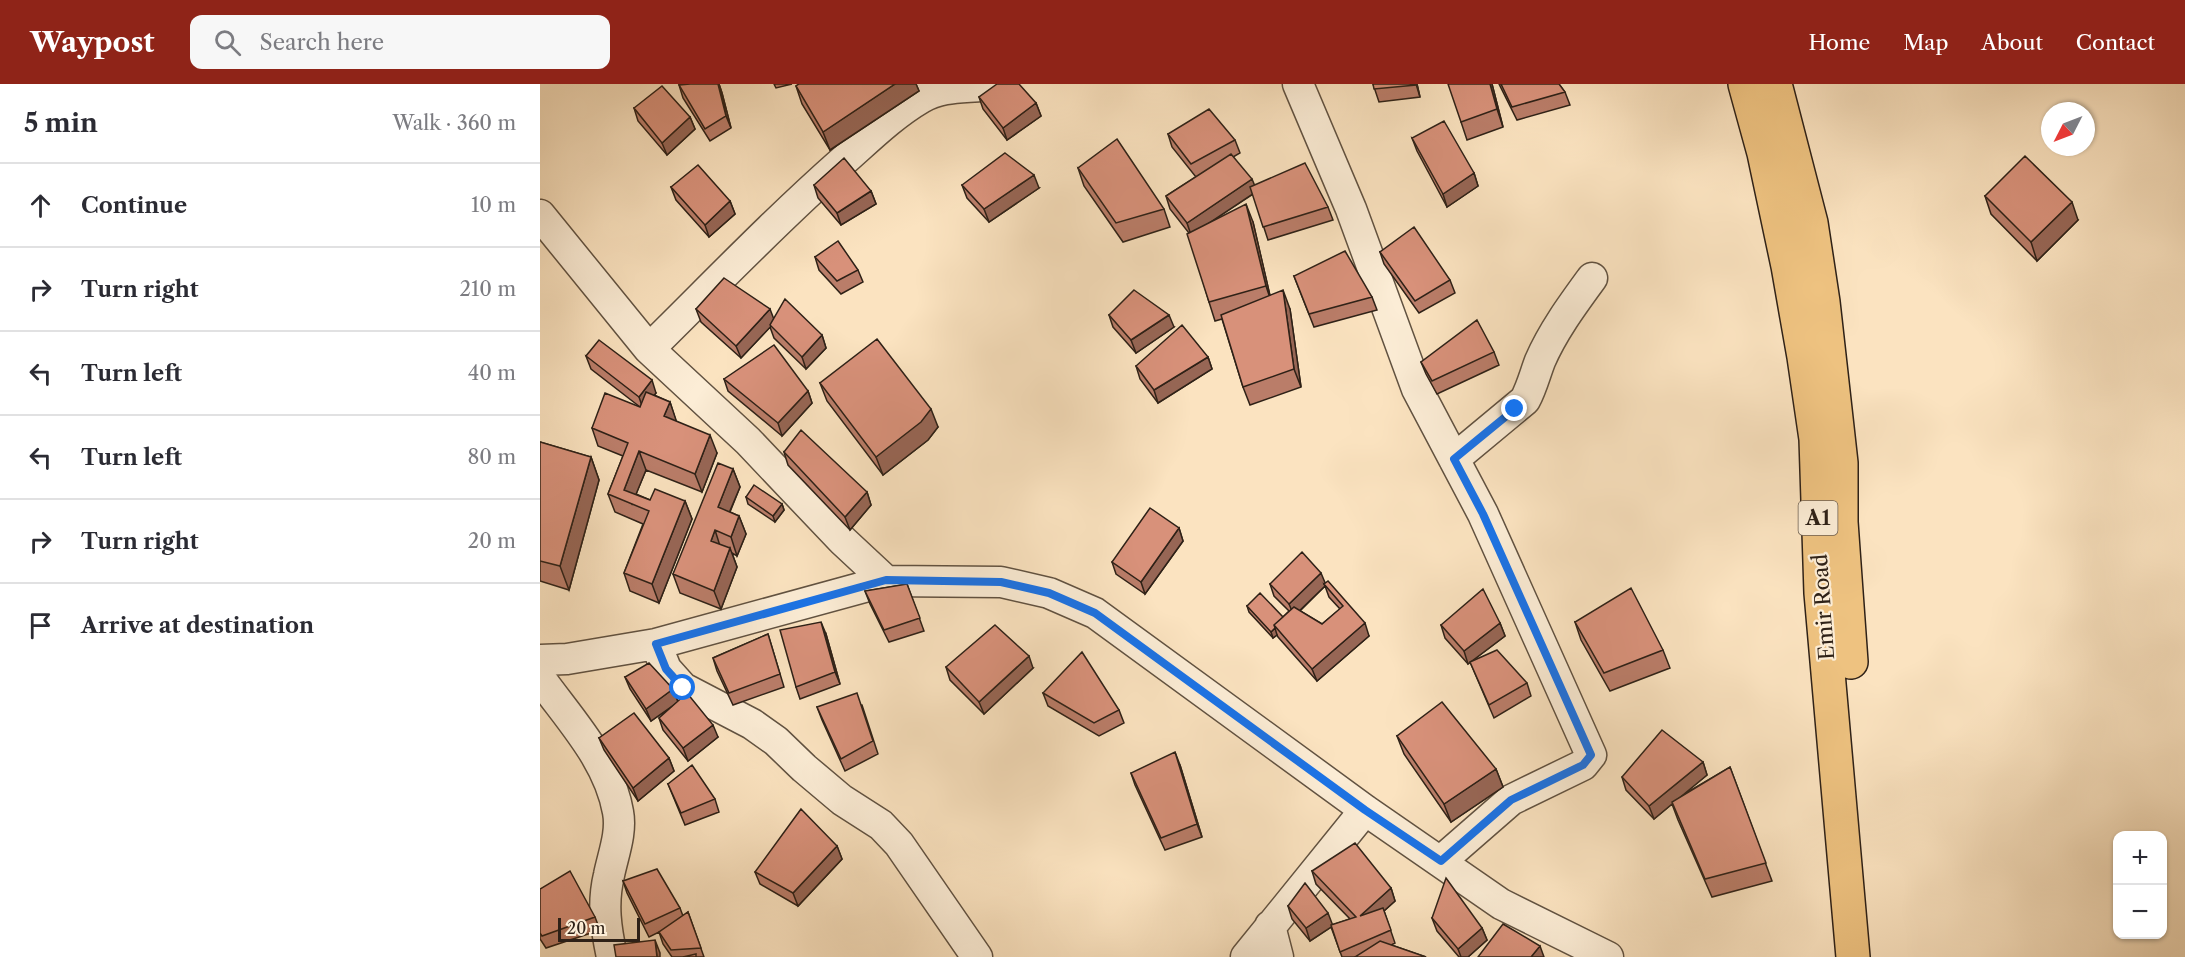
<!DOCTYPE html>
<meta charset="utf-8">
<style>
body{margin:0;font-family:"Libre Caslon Text",serif;background:#f7f7f7;color:#2b2b33}
.controls{position:absolute;right:18px;bottom:18px;display:grid;overflow:hidden;border-radius:12px;box-shadow:0 2px 4px #0004}
.controls button{width:54px;height:54px;display:grid;place-items:center;padding:0;border:0;border-bottom:2px solid #e1e1e2;background:#fff;color:#2b2b33;font:30px sans-serif}
.compass{position:absolute;left:1501px;top:18px;width:54px;height:54px;border-radius:50%;background:#fff;box-shadow:0 2px 4px #0004;rotate:228deg}
.scale{position:absolute;left:18px;bottom:15px;width:82px;box-sizing:border-box;padding-left:6px;border:3px solid #2e2117;border-top:0;font-size:16px;line-height:21px;white-space:nowrap;color:#2e2117;-webkit-text-stroke:4px #fcedd6;paint-order:stroke}
.stop{position:absolute;width:18px;height:18px;margin:-14px;border:4px solid #1a73e8;border-radius:50%;background:#fff}
.stop.end{background:#1a73e8;border-color:#fff;box-shadow:0 2px 6px #0008}
.list{margin:0;padding:0;list-style:none}
h2{display:flex;justify-content:space-between;align-items:center;height:78px;margin:0;padding:0 24px;font-size:26px}
h2 small{font-size:20px;font-weight:400;color:#7c7c81}
.list li{display:grid;grid-template-columns:39px 1fr auto;gap:18px;align-items:center;box-sizing:border-box;height:84px;padding:0 24px;border-top:2px solid #e1e1e2}
.list b{display:block;font-size:22px;white-space:nowrap}
.list em{font-size:20px;font-style:normal;color:#7c7c81}
.icon{flex:none;width:33px;height:33px;fill:none;stroke:currentColor;stroke-width:2;stroke-linecap:round;stroke-linejoin:round}
.map{position:relative;flex:none;width:1645px;height:873px;overflow:hidden}
header{display:flex;align-items:center;gap:36px;box-sizing:border-box;height:84px;padding:0 30px;background:#8f2418;color:#fff}
header strong{font-size:28px}
nav{display:flex;gap:33px;margin-inline-start:auto;font-size:21px}
.search{width:420px;height:54px;background:#f7f7f7;display:flex;align-items:center;gap:15px;box-sizing:border-box;padding:0 21px;border-radius:12px;color:#7c7c81;font-size:22px}
main{display:flex}
aside{flex:1;background:#fff}
.map>svg:first-child{display:block}
.lines{fill:none;stroke-linecap:round;stroke-linejoin:round}
.street-casing{stroke:#615241;stroke-width:33}
.highway-casing{stroke:#2e2117;stroke-width:36}
.street{stroke:#fcedd6;stroke-width:30}
.highway{stroke:#eec280;stroke-width:33}
.wall{fill:#ba7d69;stroke:#2e2117;stroke-width:1.5;fill-rule:evenodd}
.shaded-wall{fill:#976655;stroke:#2e2117;stroke-width:1.5}
.building{fill:#d8917a;stroke:#2e2117;stroke-width:1.5}
.route{stroke:#1a73e8;stroke-width:8}
.labels{text-anchor:middle;dominant-baseline:central;stroke-width:4.5;stroke-linejoin:round;paint-order:stroke}
.shield{fill:#fcedd6;stroke:#6c5e50;stroke-width:1.5}
.shield-label{font-size:20px;font-weight:bold;fill:#2e2117}
.street-label{font-size:21px;fill:#2e2117;stroke:#fcedd6}
</style>
<header>
<strong>Waypost</strong>
<div class="search"><svg class="icon" aria-label="search" viewBox="0 0 24 24"><circle cx="10" cy="10" r="6"/><path d="M15 15l6 6"/></svg>Search here</div>
<nav><a>Home</a><a>Map</a><a>About</a><a>Contact</a></nav>
</header>
<main>
<aside>
<h2>5 min<small>Walk · 360 m</small></h2>
<ul class="list">
<li><svg class="icon" aria-label="ahead" viewBox="0 0 24 24"><path d="M12 20V5M6 11l6-6 6 6"/></svg><div><b>Continue</b></div><em>10 m</em></li>
<li><svg class="icon" aria-label="right" viewBox="0 0 24 24"><path d="M7 20v-9h11M14 6l5 5-5 5"/></svg><div><b>Turn right</b></div><em>210 m</em></li>
<li><svg class="icon" aria-label="left" viewBox="0 0 24 24"><path d="M17 20v-9H6M10 6l-5 5 5 5"/></svg><div><b>Turn left</b></div><em>40 m</em></li>
<li><svg class="icon" aria-label="left" viewBox="0 0 24 24"><path d="M17 20v-9H6M10 6l-5 5 5 5"/></svg><div><b>Turn left</b></div><em>80 m</em></li>
<li><svg class="icon" aria-label="right" viewBox="0 0 24 24"><path d="M7 20v-9h11M14 6l5 5-5 5"/></svg><div><b>Turn right</b></div><em>20 m</em></li>
<li><svg class="icon" aria-label="arrive" viewBox="0 0 24 24"><path d="M6 21V4h12l-3 4 3 4H6"/></svg><div><b>Arrive at destination</b></div></li>
</ul>
</aside>
<div class="map">
<svg width="1645" height="873" viewBox="0 0 1645 873">
<rect width="100%" height="100%" fill="#fbe3c0"/>
<filter id="stains"><feTurbulence type="fractalNoise" baseFrequency=".00333" numOctaves="4"/><feColorMatrix values="0 0 0 0 .2 0 0 0 0 .09 0 0 0 0 .02 0 0 0 .5 -.17"/></filter>
<radialGradient id="worn" r=".72"><stop offset=".6" stop-color="#630" stop-opacity="0"/><stop offset="1" stop-color="#630" stop-opacity=".3"/></radialGradient>
<g class="lines">
<g class="street-casing">
<path id="street" d="M758 0 811 125 877 305 943 430 1051 671 1043 681 971 716 901 777
M0 131 109 265 208 357 302 456 346 497
M109 265C173 202 235 137 303 77 328 55 352 31 381 14 405 0 430 5 456 0
M914 375 985 316C992 303 995 290 1000 277 1013 247 1033 220 1052 194
M116 560 126 585 143 604 212 640 236 657 264 684 302 716 341 741 359 760 437 873
M0 576 27 575 116 560 346 497 461 498 509 509 555 529 825 726 961 820 1068 873
M0 594C30 636 69 676 78 728 82 749 73 771 69 791 62 820 66 845 72 873
M730 842 738 873
M706 873 825 726"/>
</g>
<g class="highway-casing">
<path id="highway" d="M1205 0 1224 69 1248 182 1264 273 1276 355 1281 509 1313 873
M1235 0 1271 139 1283 218 1301 379V438L1311 578"/>
</g>
<use href="#street" class="street"/>
<use href="#highway" class="highway"/>
</g>
<path class="wall" d="M179 0 182 9 191 44 170 57 143 14 139 1Z
M234 0H252L236 4Z
M259 0H376L379 7 290 66 262 20 256 2Z
M833 0H877L880 13 839 18Z
M952 0 963 43 927 56 921 38Z
M959 0H1019L1025 8 1030 21 977 36Z
M439 13 496 19 501 32 467 56 443 25Z
M94 24 150 33 155 45 127 71 98 37Z
M628 50 695 56 700 69 693 73 714 101 788 123 793 136 728 156 713 110 672 137 713 138 730 212 750 225 761 303 710 321 703 303 682 235 675 237 669 218 649 149 630 125 626 112 656 93 632 63Z
M872 54 934 89 938 102 907 123 877 67Z
M538 84 624 125 630 143 583 158 544 102Z
M274 101 331 107 336 120 301 141 278 114Z
M422 101 499 104 449 138 427 114Z
M131 103 190 117 195 130 169 153 136 116Z
M1445 112 1538 136 1497 177 1451 130Z
M840 168 910 196 915 209 879 229 844 180Z
M275 173 318 186 323 198 301 210 279 186Z
M754 192 832 213 837 226 774 243Z
M156 225 234 235 282 251 286 264 266 285 234 254 230 243 201 274 161 238Z
M569 231 634 243 596 269 573 243Z
M954 268 959 281 897 310 886 290 881 278Z
M46 272 116 309 114 311 130 318 136 337 177 369 162 408 106 386 96 410 110 416 145 417 152 435 119 519 90 507 84 489 103 440 75 428 68 410 83 372 58 362 52 344 100 323 51 285Z
M668 273 672 285 618 319 600 295 596 282Z
M184 295 268 307 272 319 242 352 188 307Z
M280 299 398 343 388 356 343 391 287 317Z
M0 358 51 373 59 396 29 506 0 497Z
M244 368 327 408 331 421 310 446 248 381Z
M193 385 200 403 190 428 199 432 206 450 197 472 192 469 197 483 181 525 140 509 133 490Z
M206 413 242 420 244 426 235 438 208 420Z
M639 444 643 457 605 510 576 490 572 478Z
M785 499 829 552 777 597 738 553 737 551 733 554 709 528 707 522 743 533 749 527 734 512 730 500ZM785 502 789 513 800 525 782 540 760 527Z
M367 500 384 547 349 558 330 520 325 507Z
M1035 538 1123 566 1130 584 1070 607 1041 556Z
M960 539 965 552 932 577 987 599 991 612 954 634 930 578 928 580 905 554 901 541Z
M228 550 244 603 193 621 177 587 173 574Z
M286 550 300 600 260 615 256 603Z
M406 583 493 584 444 630 410 596Z
M85 593 133 605 138 617 178 653 148 677 123 646 119 634 131 623 111 637 90 605Z
M503 609 579 626 584 639 559 652 508 622Z
M322 621 338 670 305 687 282 636 277 623Z
M857 652 956 685 963 703 911 738 864 670Z
M59 654 129 674 134 687 98 717 64 666Z
M1163 678 1167 691 1141 712 1190 683 1232 797 1172 813 1138 736 1132 720 1114 735 1086 706 1082 693Z
M640 681 662 753 625 766 595 701 591 689Z
M128 700 175 715 179 728 145 741Z
M297 762 302 775 258 822 220 800 215 788Z
M772 787 851 804 855 817 844 827 855 859 851 861 886 873H802L791 843 770 857 752 835 748 822 792 841 810 835 776 800Z
M83 797 140 824 143 832 148 828 164 873H132L123 860 119 848 109 853 87 809Z
M0 805 55 833 60 846 6 864 0 855Z
M892 834 942 844 947 856 928 873H919L897 847Z"/>
<path class="shaded-wall" d="M179 0 182 9 191 44 186 32Z
M355 0H376L379 7 290 66 283 48Z
M876 0H877L880 13Z
M950 0H952L963 43 957 25Z
M496 19 501 32 467 56 463 44Z
M150 33 155 45 127 71 122 59Z
M934 89 938 102 907 123 903 110Z
M494 91 499 104 449 138 444 125Z
M712 95 717 107 651 151 647 139Z
M331 107 336 120 301 141 297 129Z
M190 117 195 130 169 153 165 141Z
M1532 118 1538 136 1497 177 1491 158Z
M706 120 713 138 732 220 726 202Z
M743 206 750 225 761 303 754 285Z
M230 225 235 238 201 274 196 262Z
M629 231 634 243 596 269 591 256Z
M282 251 286 264 266 285 262 273Z
M668 273 672 285 618 319 614 306Z
M112 296 116 309 103 325 99 313Z
M268 307 272 319 242 352 238 339Z
M130 318 136 336 131 350 124 332Z
M391 325 398 343 388 356 343 391 336 373Z
M170 351 177 369 162 408 155 390Z
M99 367 106 386 92 420 84 406Z
M51 373 59 396 29 506 20 482Z
M193 385 200 403 184 441 178 423Z
M327 408 331 421 310 446 305 433Z
M145 417 152 435 119 519 112 500Z
M242 420 244 426 235 438 233 432Z
M199 432 206 450 197 472 191 453Z
M639 444 643 457 605 510 601 498Z
M175 446 181 465 171 457Z
M190 464 197 483 181 525 174 507Z
M781 489 786 501 784 500 785 502 754 532 749 520Z
M281 538 286 550 300 600 295 588Z
M825 539 829 552 777 597 772 585Z
M960 539 965 552 928 580 924 567Z
M735 544 737 551 733 554 731 548Z
M489 572 493 584 444 630 439 618Z
M133 605 138 618 111 637 106 625Z
M173 641 178 653 148 677 143 664Z
M635 668 640 681 662 753 657 740Z
M129 674 134 687 98 717 93 704Z
M1163 678 1167 691 1114 735 1109 722Z
M956 685 963 703 911 738 904 720Z
M297 762 302 775 258 822 253 809Z
M851 804 855 817 825 844 820 832Z
M788 829 793 842 770 857 766 844Z
M942 844 947 856 928 873H921L918 865Z
M115 856 120 869V873H117Z
M1000 862 1004 873H991Z"/>
<path class="building" d="M150 0H178L186 32 165 45 139 1Z
M259 0H355L283 48 256 2Z
M457 0H479L496 19 463 44 439 13Z
M833 0H876V1L834 5Z
M908 0H950L957 25 921 38Z
M961 0H1019L1025 8 972 23Z
M122 2 150 33 122 59 94 24Z
M669 25 695 56 651 80 628 50Z
M904 37 934 89 903 110 872 54Z
M577 55 624 125 576 139 538 84Z
M465 69 494 91 444 125 422 101Z
M691 70 712 95 647 139 626 112Z
M1485 72 1532 118 1491 158 1445 112Z
M304 74 331 107 297 129 274 101Z
M765 79 788 123 723 143 710 103Z
M158 81 190 117 165 141 131 103Z
M706 120 726 202 669 218 647 150Z
M874 143 910 196 875 217 840 168Z
M298 157 318 186 297 197 275 173Z
M805 167 832 213 769 230 754 192Z
M184 194 230 225 196 262 156 225Z
M594 206 629 231 591 256 569 231Z
M743 206 754 285 703 303 681 231Z
M245 215 282 251 262 273 230 241Z
M937 236 954 268 892 297 881 278Z
M642 241 668 273 614 306 596 282Z
M337 255 391 325 381 338 336 373 280 299Z
M59 256 112 296 99 313 46 272Z
M234 261 268 307 238 339 184 295Z
M106 308 130 318 124 332 170 351 155 390 99 367 84 406 110 416 115 405 145 417 112 500 84 489 109 427 68 410 88 359 52 344 65 309 100 323Z
M261 346 327 408 305 433 244 368Z
M0 358 51 373 20 482 0 477Z
M178 379 193 385 178 423 199 432 191 453 175 446 171 457 190 464 174 507 133 490Z
M214 401 242 420 233 432 206 413Z
M610 424 639 444 601 498 572 478Z
M762 468 781 489 749 520 730 500Z
M788 497 825 539 772 585 734 541 754 523 782 540 803 522 784 500Z
M367 500 380 534 344 546 325 507Z
M1091 504 1123 566 1064 589 1035 538Z
M943 505 960 539 924 567 901 541Z
M720 509 743 533 734 541 735 544 731 548 707 522Z
M281 538 295 588 256 603 240 546Z
M455 541 489 572 439 618 406 583Z
M228 550 240 590 189 609 173 574Z
M957 566 987 599 949 621 930 578Z
M542 568 579 626 554 639 503 609Z
M109 579 133 605 106 625 85 593Z
M147 609 173 641 143 664 119 634Z
M317 609 333 657 301 675 277 623Z
M902 618 956 685 904 720 857 652Z
M94 629 129 674 93 704 59 654Z
M1122 646 1163 678 1109 722 1082 693Z
M635 668 657 740 621 754 591 689Z
M152 681 175 715 141 729 128 700Z
M1190 683 1226 779 1165 795 1132 718Z
M261 725 297 762 253 809 215 788Z
M815 759 851 804 820 832 843 824 851 846 800 868 791 841 816 833 772 787Z
M117 785 140 824 105 840 83 797Z
M30 787 55 833 2 852 0 849V805Z
M906 794 942 844 918 865 892 834Z
M765 799 788 829 766 844 748 822Z
M148 828 161 864 131 866 119 848Z
M963 840 1000 862 991 873H938Z
M115 856 117 873H76L74 861Z
M840 857 886 873H815Z
M156 870V873H143Z"/>
<g class="lines">
<path class="route" d="M143 604 126 585 116 560 346 496 461 498 509 509 555 529 825 726 901 777 971 716 1043 681 1051 671 943 430 914 375 975 325"/>
</g>
<g class="labels">
<rect class="shield" x="1258.5" y="417" width="39" height="34" rx="4.5"/>
<g class="shield-label">
<text x="1278" y="434">A1</text>
</g>
<g class="street-label">
<text transform="translate(1283 523) rotate(-94)">Emir Road</text>
</g>
</g>
<rect width="100%" height="100%" filter="url(#stains)"/>
<rect width="100%" height="100%" fill="url(#worn)"/>
</svg>
<div class="controls">
<button>+</button>
<button>−</button>
</div>
<svg class="compass" viewBox="-18 -18 36 36"><path d="M0-13l5 13h-10z" fill="#e53935"/><path d="M0 13l5-13h-10z" fill="#7c7c81"/></svg>
<div class="scale">20 m</div>
<div class="stop" style="left:143px;top:604px"></div>
<div class="stop end" style="left:975px;top:325px"></div>
</div>
</main>
